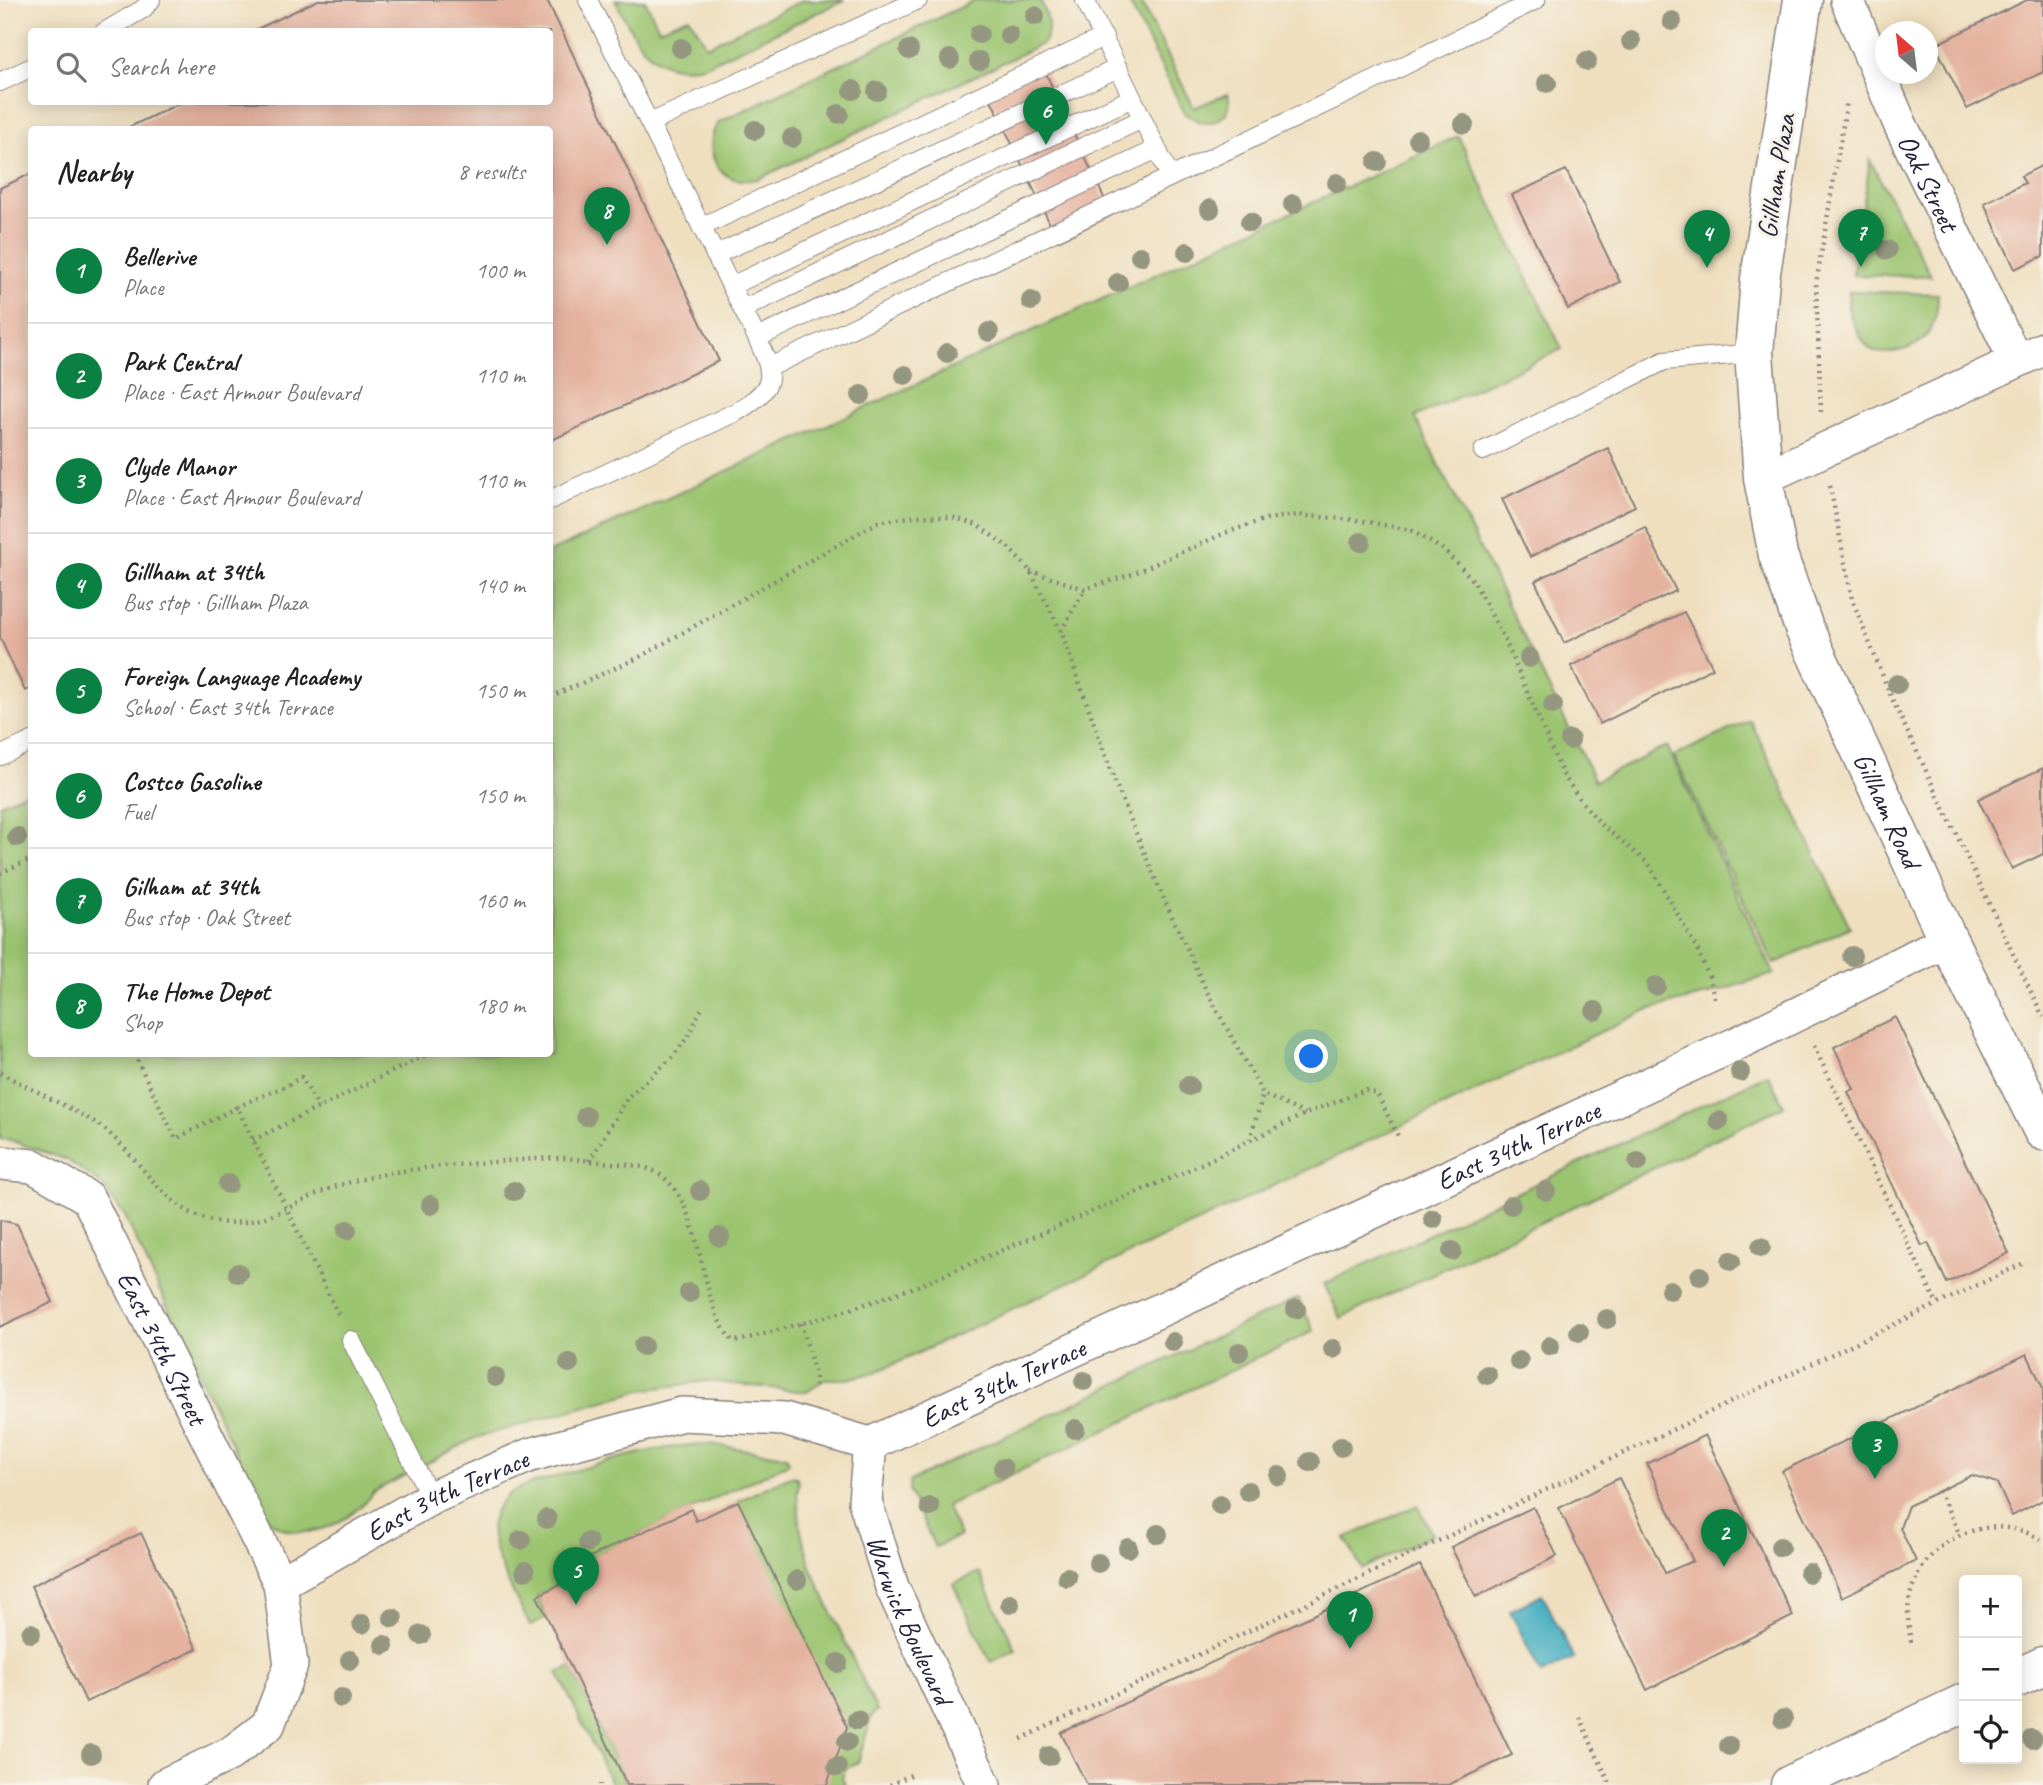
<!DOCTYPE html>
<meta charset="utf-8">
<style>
body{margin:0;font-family:Caveat,sans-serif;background:#f2f2f2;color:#222}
.controls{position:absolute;right:21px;bottom:21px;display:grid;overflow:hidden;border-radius:7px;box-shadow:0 4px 18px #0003}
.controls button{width:63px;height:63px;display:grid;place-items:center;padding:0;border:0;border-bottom:2px solid #e0e0e0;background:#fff;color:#222;font:35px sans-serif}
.compass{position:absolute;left:1875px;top:21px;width:63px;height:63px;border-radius:50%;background:#fff;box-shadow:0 4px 18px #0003;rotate:332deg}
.you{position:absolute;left:1312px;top:1057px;width:24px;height:24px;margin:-18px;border:5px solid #fff;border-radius:50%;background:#1a73e8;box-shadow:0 0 0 10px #1a73e833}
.badge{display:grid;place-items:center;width:46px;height:46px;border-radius:50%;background:#0b8043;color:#fff;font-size:23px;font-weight:700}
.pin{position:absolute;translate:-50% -58px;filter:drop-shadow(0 2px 4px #0008)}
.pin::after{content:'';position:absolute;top:37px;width:24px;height:21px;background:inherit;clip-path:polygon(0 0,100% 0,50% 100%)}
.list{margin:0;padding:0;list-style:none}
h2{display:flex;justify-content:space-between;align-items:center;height:91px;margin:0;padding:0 28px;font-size:30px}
h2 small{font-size:23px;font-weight:400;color:#767676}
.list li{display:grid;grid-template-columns:46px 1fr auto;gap:21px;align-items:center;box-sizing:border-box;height:105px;padding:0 28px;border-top:2px solid #e0e0e0}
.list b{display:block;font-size:26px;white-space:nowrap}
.list p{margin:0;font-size:23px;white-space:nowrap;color:#767676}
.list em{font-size:23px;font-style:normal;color:#767676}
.icon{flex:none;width:38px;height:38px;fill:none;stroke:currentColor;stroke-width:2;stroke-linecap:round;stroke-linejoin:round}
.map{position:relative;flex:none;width:2043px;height:1785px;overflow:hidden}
.search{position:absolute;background:#fff;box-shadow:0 4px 18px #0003;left:28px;top:28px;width:525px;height:77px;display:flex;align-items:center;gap:18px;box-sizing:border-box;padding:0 24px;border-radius:7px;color:#767676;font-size:26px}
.panel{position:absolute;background:#fff;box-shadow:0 4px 18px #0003;left:28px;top:126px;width:525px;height:931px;border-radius:7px}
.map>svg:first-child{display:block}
.green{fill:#9bc46f;stroke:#5e7355;stroke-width:2}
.water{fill:#42aec0;stroke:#32687e;stroke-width:2}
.building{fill:#e5b29f}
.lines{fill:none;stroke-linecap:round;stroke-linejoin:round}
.lane-casing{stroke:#88807d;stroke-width:20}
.street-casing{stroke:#88807d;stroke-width:36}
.secondary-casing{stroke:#88807d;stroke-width:41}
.path{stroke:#88807d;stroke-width:4.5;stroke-dasharray:2 5;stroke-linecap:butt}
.lane{stroke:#fff;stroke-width:18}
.street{stroke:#fff;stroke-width:33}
.secondary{stroke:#fff;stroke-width:38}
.tree{fill:#959680}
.labels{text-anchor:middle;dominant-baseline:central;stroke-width:6;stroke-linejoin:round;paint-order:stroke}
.street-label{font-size:28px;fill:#22223b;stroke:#f7f3e8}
</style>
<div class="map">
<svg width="2043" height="1785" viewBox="0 0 2043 1785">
<rect width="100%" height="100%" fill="#f7f3e8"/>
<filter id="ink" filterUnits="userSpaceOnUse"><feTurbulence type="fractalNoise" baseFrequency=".0143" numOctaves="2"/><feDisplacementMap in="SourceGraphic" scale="14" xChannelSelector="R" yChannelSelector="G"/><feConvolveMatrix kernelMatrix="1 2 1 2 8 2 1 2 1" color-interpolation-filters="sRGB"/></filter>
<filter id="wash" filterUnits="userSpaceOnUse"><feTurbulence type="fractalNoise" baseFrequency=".00686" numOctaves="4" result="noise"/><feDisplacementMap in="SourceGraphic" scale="28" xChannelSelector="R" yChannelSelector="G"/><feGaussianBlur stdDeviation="1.57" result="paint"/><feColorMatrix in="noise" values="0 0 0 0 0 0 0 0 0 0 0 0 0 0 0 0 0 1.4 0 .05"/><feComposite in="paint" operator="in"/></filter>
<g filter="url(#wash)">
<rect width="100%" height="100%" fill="#efdfbf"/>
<path class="green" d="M615 0H645L659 29 689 17 707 46 803 0H845L704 66C649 76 637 41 615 0Z
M976 0H1040C1047 13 1053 32 1042 44L758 179C751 180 742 181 735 179 710 171 705 140 719 122Z
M1128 0H1140L1194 108 1227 94C1236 110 1218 126 1201 122 1196 120 1190 116 1185 114Z
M1458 136 1562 349 1415 417 1595 781 1667 746 1774 974 1702 996 1647 1010 899 1362 872 1373 847 1379H825L807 1392 707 1381 642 1390 475 1438 373 1492C352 1523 298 1550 266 1517L125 1216 101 1184 67 1160 10 1140 0 1139V804L31 790 32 1054H550V552Z
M1870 160 1931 276 1853 275Z
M1849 291 1938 294C1938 322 1929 345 1899 351 1891 353 1879 354 1872 350 1863 346 1850 317 1848 307 1848 302 1849 296 1849 291Z
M1750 720 1850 927 1774 964 1674 756Z
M1768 1074 1784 1106 1341 1318 1324 1284Z
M1298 1298 1314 1331 946 1506 960 1536 935 1547 909 1492 910 1481Z
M710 1444 786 1456 789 1461 787 1464 572 1566 576 1576 537 1596 547 1618 530 1626C518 1600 486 1548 492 1522 494 1512 500 1501 508 1495 519 1486 535 1483 548 1479 598 1463 658 1445 710 1444Z
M790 1476 796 1477 799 1482 797 1494 801 1532 812 1570 877 1711 872 1715 858 1762 845 1769 842 1778 845 1785H827L738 1501Z
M1418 1505 1432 1535 1362 1569 1345 1538Z
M979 1572 1016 1650 991 1662 953 1584Z
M571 1667 627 1785H612L558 1673Z"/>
<path class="water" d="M1542 1594 1574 1658 1541 1674 1510 1611Z"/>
<g id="blocks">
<path class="building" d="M318 0H547L719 361 550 441V130H123L182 102H550V32H251Z
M2027 0H2043V72L1967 109 1935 45Z
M1041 63 1112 215 1058 241 986 89Z
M2043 165V256L2015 269 1984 203 2025 183 2021 176Z
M1566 170 1620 282 1568 309 1512 195Z
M32 173V688L25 691 0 638V188Z
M1608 448 1635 506 1530 557 1502 499Z
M1645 527 1676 591 1564 643 1535 581Z
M1684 612 1713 668 1600 724 1571 666Z
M2043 768V854L2012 869 1978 799Z
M1895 1017 2009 1253 1947 1283 1928 1243 1922 1246 1848 1092 1854 1089 1834 1047Z
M0 1220 17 1224 53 1302 0 1327Z
M2027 1354 2043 1388V1500L2012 1516 1997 1483 1972 1475 1939 1491 1908 1506 1900 1528 1916 1561 1842 1597 1782 1471Z
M1705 1435 1793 1616 1647 1690 1559 1508 1619 1478 1665 1573 1693 1561 1647 1464Z
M738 1501 847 1727 827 1785H627L537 1596 576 1576 571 1566 691 1509 696 1521Z
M1533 1507 1557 1556 1476 1597 1451 1547Z
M141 1533 197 1649 86 1702 31 1586Z
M1420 1565 1512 1755 1448 1785H1087L1061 1733Z"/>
</g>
</g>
<g filter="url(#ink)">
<use href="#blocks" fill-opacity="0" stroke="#88807d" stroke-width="2"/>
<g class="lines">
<g class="lane-casing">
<path id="lane" d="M1085 0 1170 176
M104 32 143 9 151 0
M0 82 32 67
M650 123 918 0
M701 227 1104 37
M715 255 1118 68
M731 286 1132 98
M743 309 1142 119
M757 338 1157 149
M770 367 1375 80 1536 0
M1483 451 1664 361 1754 353
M550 500 738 411C777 386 775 377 757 338L588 0
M0 756 32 741
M351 1340 431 1498"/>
</g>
<g class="street-casing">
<g id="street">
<path id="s1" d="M1847 0 1900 124 2016 361"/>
<path d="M1763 478 2043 349"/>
<path id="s2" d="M0 1163 33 1166 88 1198 280 1583 291 1665 268 1725 230 1754 165 1785"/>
<path id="s3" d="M870 1444 865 1501 892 1587 984 1785"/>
<path id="s4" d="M280 1583 431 1498 530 1455 682 1414 784 1419 870 1444 1736 1044 1948 940"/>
</g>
</g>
<g class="secondary-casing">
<g id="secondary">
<path id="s5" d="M1803 0 1760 279 1754 353 1763 478 1778 555 1804 628 1948 940 2043 1131"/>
<path d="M2017 1678 2043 1666"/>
<path d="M1790 1785 1964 1703"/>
</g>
</g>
<path class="path" d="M1821 412 1816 284 1847 101
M1830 486 1852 599 1892 699 2043 1017
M1030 571 1085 589 1132 574 1225 533 1266 519 1297 515 1357 520 1411 530 1445 551 1473 580 1505 640 1562 773 1581 801 1602 825 1649 864 1697 949 1710 979 1715 1002
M1061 631 1085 589
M550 697 638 658 878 522 916 516 952 517 977 525 1008 547 1030 571 1061 631 1116 785 1162 895 1207 992 1263 1094 1305 1114
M0 873 32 859
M1814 1046 1937 1304
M134 1054 176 1139 237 1107 338 1314
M0 1073C24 1085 47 1097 71 1109 81 1115 93 1120 103 1128 141 1158 167 1216 220 1222 268 1227 293 1202 334 1187 386 1170 437 1166 491 1162 514 1161 537 1158 560 1158 573 1158 588 1161 602 1162 618 1164 639 1164 654 1171 707 1199 695 1303 733 1341L742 1340 842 1312 923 1284 1182 1173 1305 1114 1366 1090 1377 1094 1398 1136
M237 1107 290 1084 301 1077 319 1107
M253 1140 428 1054
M1250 1140 1263 1094
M589 1161 628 1097 673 1057 688 1036 703 1006
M801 1323 815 1374V1389
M1939 1491 1960 1535
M1911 1642C1908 1624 1906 1606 1912 1589 1929 1534 1996 1510 2043 1541
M1579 1717 1610 1784
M1021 1739 2026 1262
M600 1784V1785
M890 1785 915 1773"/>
<use href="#lane" class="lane"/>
<use href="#street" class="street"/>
<use href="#secondary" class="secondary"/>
</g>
<g class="tree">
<circle cx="1035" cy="16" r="10"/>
<circle cx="1672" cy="21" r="10"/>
<circle cx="979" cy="34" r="10"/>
<circle cx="1009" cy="35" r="10"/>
<circle cx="1631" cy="41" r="10"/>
<circle cx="681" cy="48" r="10"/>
<circle cx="909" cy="50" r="10"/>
<circle cx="950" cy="59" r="10"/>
<circle cx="979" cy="61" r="10"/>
<circle cx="1587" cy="61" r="10"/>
<circle cx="1547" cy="83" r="10"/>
<circle cx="853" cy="90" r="10"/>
<circle cx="877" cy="91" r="10"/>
<circle cx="839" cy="114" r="10"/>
<circle cx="1464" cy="124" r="10"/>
<circle cx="755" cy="130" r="10"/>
<circle cx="792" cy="138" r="10"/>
<circle cx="1418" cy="139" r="10"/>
<circle cx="1377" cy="162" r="10"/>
<circle cx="1337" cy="183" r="10"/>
<circle cx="1293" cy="204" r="10"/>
<circle cx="1210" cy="209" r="10"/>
<circle cx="1250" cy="222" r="10"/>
<circle cx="1887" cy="250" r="10"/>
<circle cx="1187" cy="252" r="10"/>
<circle cx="1140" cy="256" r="10"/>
<circle cx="1118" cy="283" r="10"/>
<circle cx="1031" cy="301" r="10"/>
<circle cx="989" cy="332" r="10"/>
<circle cx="947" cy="353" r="10"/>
<circle cx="905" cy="375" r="10"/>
<circle cx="861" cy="395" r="10"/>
<circle cx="1361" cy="542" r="10"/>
<circle cx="1529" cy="658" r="10"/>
<circle cx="1897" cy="684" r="10"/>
<circle cx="1553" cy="705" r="10"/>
<circle cx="1570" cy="740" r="10"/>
<circle cx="17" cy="837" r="10"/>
<circle cx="1852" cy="956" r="10"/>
<circle cx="1656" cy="986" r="10"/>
<circle cx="1595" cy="1011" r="10"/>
<circle cx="1740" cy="1072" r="10"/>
<circle cx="1189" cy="1086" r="10"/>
<circle cx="586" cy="1116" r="10"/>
<circle cx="1719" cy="1121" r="10"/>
<circle cx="1638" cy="1162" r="10"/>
<circle cx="228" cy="1184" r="10"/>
<circle cx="514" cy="1191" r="10"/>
<circle cx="700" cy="1191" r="10"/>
<circle cx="1546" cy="1191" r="10"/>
<circle cx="431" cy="1205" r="10"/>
<circle cx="1511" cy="1205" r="10"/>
<circle cx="1433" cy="1219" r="10"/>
<circle cx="347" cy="1230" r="10"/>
<circle cx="720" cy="1237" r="10"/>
<circle cx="1761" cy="1247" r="10"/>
<circle cx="1452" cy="1251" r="10"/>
<circle cx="1731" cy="1261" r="10"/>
<circle cx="238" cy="1273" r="10"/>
<circle cx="1700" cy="1276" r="10"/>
<circle cx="1670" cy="1290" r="10"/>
<circle cx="689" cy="1293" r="10"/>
<circle cx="1296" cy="1309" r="10"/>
<circle cx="1607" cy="1319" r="10"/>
<circle cx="1579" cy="1332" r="10"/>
<circle cx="1173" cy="1342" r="10"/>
<circle cx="643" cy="1346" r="10"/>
<circle cx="1550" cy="1346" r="10"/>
<circle cx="1333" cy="1349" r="10"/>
<circle cx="1239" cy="1352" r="10"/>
<circle cx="1519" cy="1361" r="10"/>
<circle cx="569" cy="1363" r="10"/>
<circle cx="1487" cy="1375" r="10"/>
<circle cx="495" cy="1377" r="10"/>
<circle cx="1084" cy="1381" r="10"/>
<circle cx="1075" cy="1429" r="10"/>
<circle cx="1341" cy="1447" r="10"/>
<circle cx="1310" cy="1462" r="10"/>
<circle cx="1003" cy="1468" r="10"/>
<circle cx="1279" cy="1476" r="10"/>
<circle cx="1248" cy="1491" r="10"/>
<circle cx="1220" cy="1505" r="10"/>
<circle cx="930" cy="1507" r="10"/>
<circle cx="547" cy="1519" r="10"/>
<circle cx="1158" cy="1534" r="10"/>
<circle cx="521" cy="1540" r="10"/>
<circle cx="588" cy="1542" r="10"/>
<circle cx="1780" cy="1547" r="10"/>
<circle cx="1128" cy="1548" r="10"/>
<circle cx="1098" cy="1563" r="10"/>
<circle cx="525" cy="1571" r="10"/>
<circle cx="1809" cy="1573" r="10"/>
<circle cx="1067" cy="1577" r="10"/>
<circle cx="797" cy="1580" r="10"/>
<circle cx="1010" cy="1604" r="10"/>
<circle cx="393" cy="1618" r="10"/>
<circle cx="362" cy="1624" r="10"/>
<circle cx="31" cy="1633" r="10"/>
<circle cx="421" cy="1635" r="10"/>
<circle cx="384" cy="1645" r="10"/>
<circle cx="350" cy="1660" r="10"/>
<circle cx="838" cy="1663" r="10"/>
<circle cx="341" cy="1698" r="10"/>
<circle cx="1783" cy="1719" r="10"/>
<circle cx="857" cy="1720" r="10"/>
<circle cx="2032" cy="1739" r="10"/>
<circle cx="847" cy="1742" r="10"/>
<circle cx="1729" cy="1746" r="10"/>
<circle cx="91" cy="1754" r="10"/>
<circle cx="1049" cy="1756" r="10"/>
<circle cx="837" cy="1767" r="10"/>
</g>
</g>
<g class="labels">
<g class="street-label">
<text transform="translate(1776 176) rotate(-81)">Gillham Plaza</text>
<text stroke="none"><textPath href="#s1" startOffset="200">Oak Street</textPath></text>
<text stroke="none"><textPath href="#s5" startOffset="838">Gillham Road</textPath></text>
<text stroke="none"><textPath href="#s4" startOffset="1344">East 34th Terrace</textPath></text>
<text stroke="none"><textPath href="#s2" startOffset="264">East 34th Street</textPath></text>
<text stroke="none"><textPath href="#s4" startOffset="777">East 34th Terrace</textPath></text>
<text stroke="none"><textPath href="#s4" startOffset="189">East 34th Terrace</textPath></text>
<text stroke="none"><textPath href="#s3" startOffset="184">Warwick Boulevard</textPath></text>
</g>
</g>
</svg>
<div class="controls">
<button>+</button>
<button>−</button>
<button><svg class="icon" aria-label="locate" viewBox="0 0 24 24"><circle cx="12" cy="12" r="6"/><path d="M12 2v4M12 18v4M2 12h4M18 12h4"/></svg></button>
</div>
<svg class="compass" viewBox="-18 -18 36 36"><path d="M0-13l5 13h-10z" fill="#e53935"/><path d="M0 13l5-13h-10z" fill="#767676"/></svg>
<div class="you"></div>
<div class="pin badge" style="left:1350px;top:1649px">1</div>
<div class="pin badge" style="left:1724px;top:1567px">2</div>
<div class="pin badge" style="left:1875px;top:1479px">3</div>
<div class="pin badge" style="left:1707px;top:268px">4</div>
<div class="pin badge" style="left:576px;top:1605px">5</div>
<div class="pin badge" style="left:1046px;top:145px">6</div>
<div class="pin badge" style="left:1861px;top:267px">7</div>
<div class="pin badge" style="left:607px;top:245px">8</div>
<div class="search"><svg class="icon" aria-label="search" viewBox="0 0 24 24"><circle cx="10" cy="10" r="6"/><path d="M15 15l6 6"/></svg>Search here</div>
<section class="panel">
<h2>Nearby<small>8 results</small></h2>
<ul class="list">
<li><span class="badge">1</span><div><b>Bellerive</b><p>Place</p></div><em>100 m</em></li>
<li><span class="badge">2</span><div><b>Park Central</b><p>Place · East Armour Boulevard</p></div><em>110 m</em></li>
<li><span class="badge">3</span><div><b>Clyde Manor</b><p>Place · East Armour Boulevard</p></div><em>110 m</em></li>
<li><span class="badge">4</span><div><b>Gillham at 34th</b><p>Bus stop · Gillham Plaza</p></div><em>140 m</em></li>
<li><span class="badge">5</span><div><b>Foreign Language Academy</b><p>School · East 34th Terrace</p></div><em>150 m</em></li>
<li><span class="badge">6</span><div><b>Costco Gasoline</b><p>Fuel</p></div><em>150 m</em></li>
<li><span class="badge">7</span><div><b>Gilham at 34th</b><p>Bus stop · Oak Street</p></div><em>160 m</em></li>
<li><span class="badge">8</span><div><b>The Home Depot</b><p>Shop</p></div><em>180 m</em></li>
</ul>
</section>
</div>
